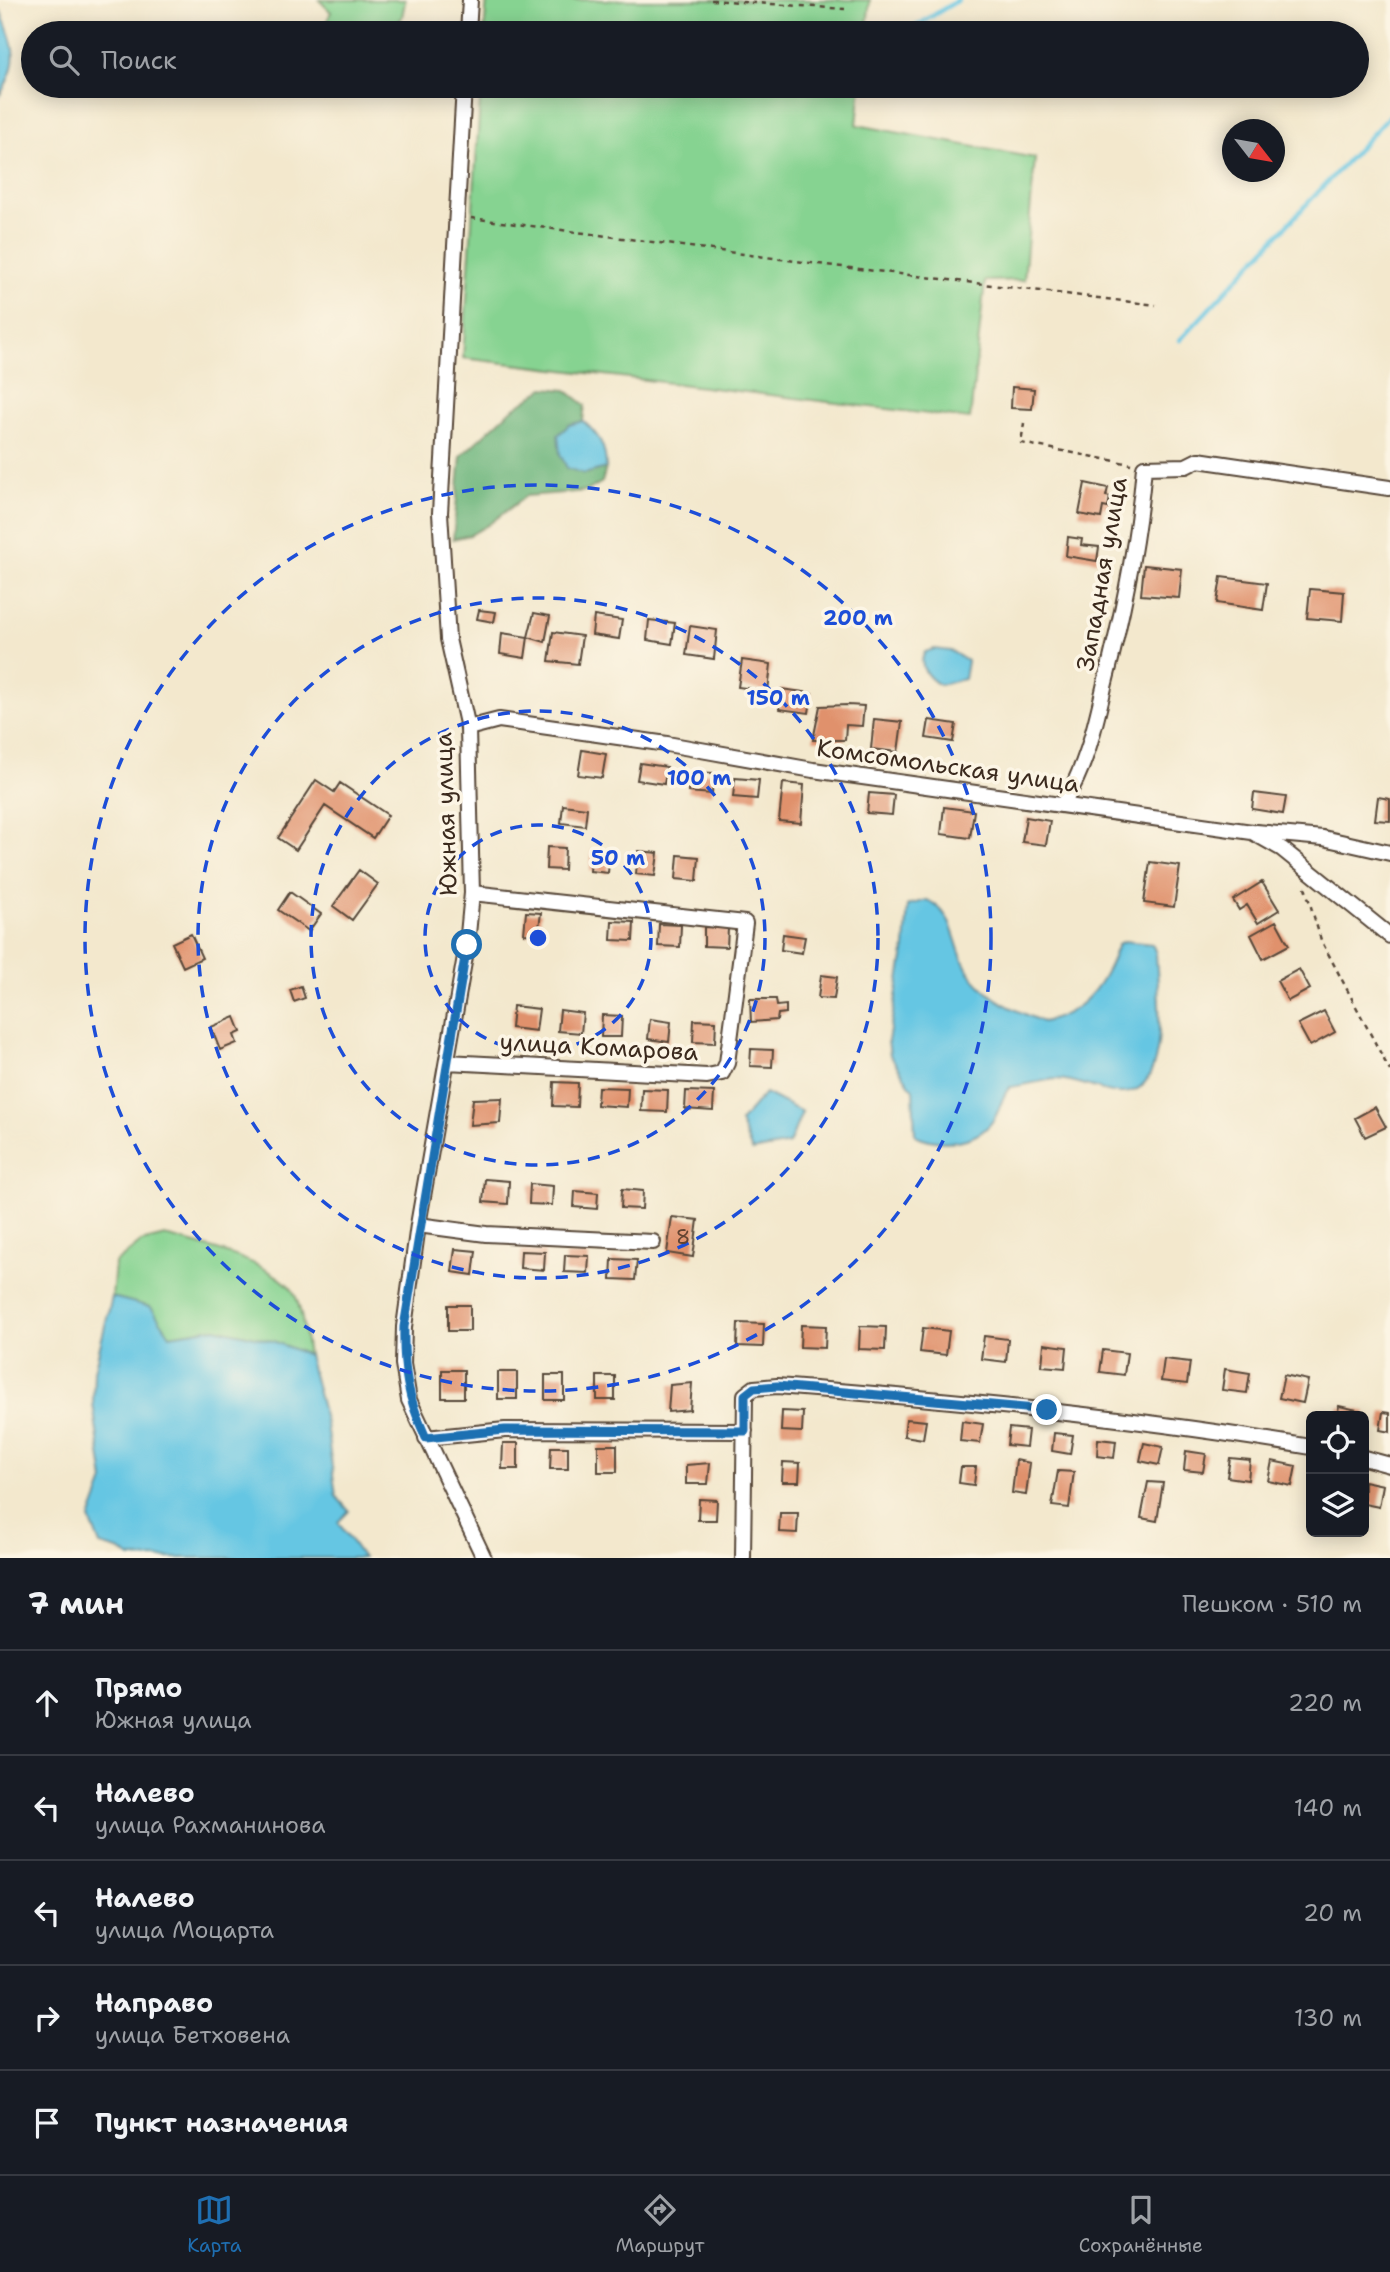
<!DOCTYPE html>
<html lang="ru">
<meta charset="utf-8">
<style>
body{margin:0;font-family:"Shantell Sans",sans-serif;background:#242831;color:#f1f3f6}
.controls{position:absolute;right:21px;bottom:21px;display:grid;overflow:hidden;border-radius:10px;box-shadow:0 4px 18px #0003}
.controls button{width:63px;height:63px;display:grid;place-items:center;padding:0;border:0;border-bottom:2px solid #363941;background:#171b24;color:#f1f3f6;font:35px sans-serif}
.compass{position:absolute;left:1222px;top:119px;width:63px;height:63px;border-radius:50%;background:#171b24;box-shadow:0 4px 18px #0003;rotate:121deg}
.stop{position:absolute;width:21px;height:21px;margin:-16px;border:5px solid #1f6fb2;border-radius:50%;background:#fff}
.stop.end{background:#1f6fb2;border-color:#fff;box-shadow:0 2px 7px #0008}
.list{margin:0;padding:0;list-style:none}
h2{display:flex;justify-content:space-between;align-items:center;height:91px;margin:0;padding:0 28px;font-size:30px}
h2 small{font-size:23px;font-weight:400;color:#9ea1a6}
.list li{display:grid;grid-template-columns:46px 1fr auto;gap:21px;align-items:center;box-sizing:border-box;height:105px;padding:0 28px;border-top:2px solid #363941}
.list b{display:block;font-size:26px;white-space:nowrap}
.list p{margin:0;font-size:23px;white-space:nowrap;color:#9ea1a6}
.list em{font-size:23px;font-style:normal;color:#9ea1a6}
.icon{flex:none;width:38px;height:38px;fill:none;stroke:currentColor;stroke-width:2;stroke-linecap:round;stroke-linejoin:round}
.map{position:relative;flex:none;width:1390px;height:1558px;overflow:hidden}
.search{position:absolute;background:#171b24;box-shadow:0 4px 18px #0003;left:21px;right:21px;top:21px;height:77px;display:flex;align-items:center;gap:18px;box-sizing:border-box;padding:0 24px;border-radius:38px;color:#9ea1a6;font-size:26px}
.sheet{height:616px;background:#171b24}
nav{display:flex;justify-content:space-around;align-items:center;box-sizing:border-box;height:98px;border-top:2px solid #363941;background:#171b24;font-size:19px;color:#9ea1a6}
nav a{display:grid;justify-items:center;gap:4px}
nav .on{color:#1f6fb2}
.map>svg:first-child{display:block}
.green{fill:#86d391;stroke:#607e58;stroke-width:2}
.forest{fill:#6cb57b;stroke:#54704c;stroke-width:2}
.water{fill:#65c6e3;stroke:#507880;stroke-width:2}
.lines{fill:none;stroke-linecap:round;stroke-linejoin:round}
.stream{stroke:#65c6e3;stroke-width:4.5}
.building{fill:#e0916c}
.minor-casing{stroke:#574638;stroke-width:18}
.path{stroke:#574638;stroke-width:2.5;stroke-dasharray:5 5;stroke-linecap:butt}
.minor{stroke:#fff;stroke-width:14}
.route{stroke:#1f6fb2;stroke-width:9}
.ring{fill:none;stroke:#1d4ed8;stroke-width:3.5;stroke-dasharray:12 9}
.labels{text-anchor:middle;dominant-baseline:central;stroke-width:7;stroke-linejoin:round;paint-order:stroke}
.number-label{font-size:21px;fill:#644432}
.street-label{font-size:24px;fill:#3b2a1e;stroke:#fcf5e5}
.centre{fill:#1d4ed8;stroke:#fcf5e5;stroke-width:3.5}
.ring-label{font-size:21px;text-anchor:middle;font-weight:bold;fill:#1d4ed8;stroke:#fcf5e5;stroke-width:7;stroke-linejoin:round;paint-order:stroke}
</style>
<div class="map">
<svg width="1390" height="1558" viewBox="0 0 1390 1558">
<rect width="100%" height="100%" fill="#fcf5e5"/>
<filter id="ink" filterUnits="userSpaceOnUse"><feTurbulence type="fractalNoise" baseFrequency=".0143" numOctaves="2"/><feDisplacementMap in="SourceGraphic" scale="14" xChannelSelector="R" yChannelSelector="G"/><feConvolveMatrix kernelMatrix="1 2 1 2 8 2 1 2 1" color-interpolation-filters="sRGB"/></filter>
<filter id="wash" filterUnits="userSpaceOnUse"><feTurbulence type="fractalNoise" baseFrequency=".00686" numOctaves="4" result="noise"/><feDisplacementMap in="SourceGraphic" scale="28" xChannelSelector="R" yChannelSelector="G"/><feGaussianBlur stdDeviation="1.57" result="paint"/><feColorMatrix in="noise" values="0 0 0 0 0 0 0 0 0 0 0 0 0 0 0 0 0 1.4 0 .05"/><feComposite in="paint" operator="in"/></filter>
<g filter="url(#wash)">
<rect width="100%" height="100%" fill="#f3e8cd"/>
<path class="green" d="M319 0H405V2L402 17 391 33H348L342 28 341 33H312L325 26 331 12Z
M487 0H870L866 33H484Z
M481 86H861L857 125 1035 158 1024 280 985 281 970 419 463 358Z
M165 1236C201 1245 263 1259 290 1287 301 1299 305 1338 308 1355L273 1341 215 1328 169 1335 151 1307 112 1297 115 1263 141 1242Z"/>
<path class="forest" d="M544 388 566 390 585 405 583 421 569 425 584 474 606 468 602 482 587 491 526 496 488 525 470 535 453 539 461 456 510 411Z"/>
<path class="water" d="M0 9C14 47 22 58 0 95Z
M583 421C599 435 606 446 606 468L584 474 567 468 560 454 558 435 569 425Z
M934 649 951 651 967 661 964 679 940 685C928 678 917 666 925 652Z
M927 900C959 915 951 949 972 976 990 1000 1016 1011 1043 1022 1085 1013 1105 982 1118 944L1124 941 1152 944 1156 953C1157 987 1174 1096 1120 1093 1099 1092 1079 1080 1057 1079 1047 1079 1023 1086 1010 1087 1002 1095 1001 1107 995 1117 980 1144 941 1147 915 1135L913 1090 890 1055 888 1041 905 947 908 905Z
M765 1093 802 1112 789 1144 752 1151 740 1122Z
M112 1297 151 1307 170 1335 215 1328 273 1341 308 1355 326 1424 336 1496 349 1511 338 1522 363 1558H131L121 1551 100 1545 90 1519 104 1481 93 1404 94 1371Z"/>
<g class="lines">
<path class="stream" d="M905 33 958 0
M1180 340 1390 115"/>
</g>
<g id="blocks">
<path class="building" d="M1012 387 1034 389 1032 409 1011 408Z
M1085 483 1108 488 1106 496 1110 497 1108 508 1103 507 1101 518 1079 514Z
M1068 537 1082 539 1081 545 1099 547 1097 561 1066 556Z
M1144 565 1182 569 1179 598 1141 595Z
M1221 577 1267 583 1263 610 1217 603Z
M1310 589 1344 592 1342 621 1307 618Z
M479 610 496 612 494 622 477 619Z
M534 613 550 616 545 642 528 637Z
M594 616 622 620 619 639 592 635Z
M649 620 675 623 672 644 647 640Z
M690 626 717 630 714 659 686 655Z
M553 632 582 636 578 664 549 661Z
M502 633 528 637 525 658 500 654Z
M742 660 771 664 768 691 738 687Z
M781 689 812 693 809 713 779 709Z
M848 705 864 706 862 726 846 725 845 740H813L820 706Z
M874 719 902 722 898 752 871 749Z
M929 720 956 724 953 742 926 738Z
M582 750 606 754 602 778 578 775Z
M640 763 667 767 664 784 637 780Z
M689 772 713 773 712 794 688 792Z
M735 778 759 780 757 799 733 797Z
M316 780 334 792 340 783 388 815 373 838 325 806 296 850 278 838Z
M783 783 804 785 801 823 779 821Z
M869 793 894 795 892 815 867 813Z
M1254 793 1286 797 1283 814 1252 809Z
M1378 797 1390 799V821L1375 820Z
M563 805 587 808 585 826 561 823Z
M944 807 974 811 970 838 941 834Z
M1026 817 1050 821 1046 845 1022 842Z
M547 847 565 848 564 870 546 869Z
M592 849 610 851 608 873 590 871Z
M638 851 658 853 655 876 636 874Z
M678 855 699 857 697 881 676 879Z
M1150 862 1180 866 1174 907 1144 903Z
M359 870 378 884 352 920 333 906Z
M1262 882 1279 910 1258 923 1247 905 1239 910 1233 900Z
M290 892 321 914 309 931 278 910Z
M526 912 541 913 538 935 524 934Z
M612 921 634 922 633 941 611 940Z
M1276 921 1289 945 1263 959 1251 935Z
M659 924 681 925 680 947 658 946Z
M704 927 728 928 727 947 704 946Z
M191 934 202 958 183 967 172 943Z
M783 934 805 937 802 953 781 950Z
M1299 969 1310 989 1288 1001 1277 981Z
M821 975 837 977 834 999 818 998Z
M301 986 305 998 294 1002 290 990Z
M750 999H776L777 1006 786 1005V1013L778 1014 777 1020 751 1022Z
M513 1006 539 1009 536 1031 511 1028Z
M560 1010 583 1013 581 1033 558 1031Z
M1324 1011 1335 1032 1310 1046 1298 1024Z
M602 1015 622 1016 621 1037H601Z
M235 1017 241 1032 234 1035 237 1043 220 1050 211 1027Z
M650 1019 671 1022 669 1042 648 1039Z
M694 1020 716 1021 715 1043 693 1042Z
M751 1049 773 1050 772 1067 750 1066Z
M554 1082 578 1083 577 1107 553 1106Z
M598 1087 628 1088 627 1107 597 1105Z
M642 1089 668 1090 667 1112 641 1111Z
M686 1091 714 1092 713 1111 685 1109Z
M502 1098 500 1123 470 1125 473 1099Z
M1375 1107 1386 1127 1365 1137 1355 1118Z
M485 1179 509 1181 508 1204 483 1202Z
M530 1184 553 1186 552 1205 529 1204Z
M622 1189 643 1191 642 1209 621 1208Z
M575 1191 598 1193 597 1209 574 1207Z
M672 1217 698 1220 693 1257 667 1253Z
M455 1249 476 1251 473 1275 452 1272Z
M521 1251 545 1252 544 1270 520 1268Z
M565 1255 589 1256 588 1273 564 1272Z
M612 1259 637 1260 635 1280 611 1279Z
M448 1305H470V1331H448Z
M738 1323 764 1324 763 1347 737 1346Z
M801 1325 826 1326 825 1348 800 1347Z
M860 1326 886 1327 885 1350 859 1349Z
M923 1328 949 1331 946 1355 920 1352Z
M984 1336 1008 1339 1006 1362 981 1359Z
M1044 1344 1067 1347 1065 1368 1042 1366Z
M1103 1350 1127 1353 1124 1375 1100 1372Z
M1164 1359 1190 1362 1187 1384 1161 1381Z
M1225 1369 1250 1373 1247 1393 1222 1390Z
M442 1370H464V1398H442Z
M498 1372H517V1399H498Z
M545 1375H564V1400H545Z
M1284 1375 1308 1380 1303 1403 1279 1398Z
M597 1376H615V1400H597Z
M692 1383 690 1410 668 1412 670 1385Z
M1339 1406 1366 1412 1365 1416H1337Z
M782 1411 803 1412 802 1432 781 1431Z
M1383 1412 1390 1413V1432L1380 1430Z
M906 1419 926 1421 923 1439 904 1436Z
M962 1421 983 1424 980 1443 960 1441Z
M1009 1428 1028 1430 1026 1447 1007 1445Z
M1054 1433 1073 1435 1070 1454 1052 1451Z
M1098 1439 1116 1441 1114 1458 1097 1456Z
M503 1443H518V1469H502Z
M1144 1443 1163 1447 1159 1465 1140 1461Z
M598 1445H617V1472H598Z
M551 1447H568V1469H550Z
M1186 1451 1206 1454 1203 1472 1184 1470Z
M1230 1458 1250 1460 1248 1480 1227 1477Z
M1016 1460 1030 1463 1026 1495 1012 1493Z
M1272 1461 1296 1466 1292 1486 1268 1481Z
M783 1462 800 1463 799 1482H782Z
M710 1463 708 1484H686V1465Z
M961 1467H976L974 1485 959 1483Z
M1058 1471 1074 1472 1069 1508 1052 1506Z
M1364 1481 1383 1485 1379 1507 1364 1504Z
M1148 1482 1163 1483 1157 1521 1141 1518Z
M699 1499 717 1500 716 1520H698Z
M780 1513H798L797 1533 779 1532Z"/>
</g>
</g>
<g filter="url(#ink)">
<use href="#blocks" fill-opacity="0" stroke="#574638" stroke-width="2"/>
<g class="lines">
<g class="minor-casing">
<path id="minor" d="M468 33 470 0
M464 86 440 513 448 639 468 728 472 893 467 945 418 1225 404 1327 403 1364 409 1400 484 1558
M468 728 499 720 667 744 813 770 1252 832 1282 849 1390 936
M1063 804C1087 765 1095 726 1105 683 1123 613 1138 539 1144 467L1186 466 1198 460 1389 488
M1256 832 1323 838 1390 853
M447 1062 707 1076 722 1073 727 1063 745 923 472 893
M418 1225 486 1234 653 1242
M426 1438 505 1430 745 1431
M1364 1458 1390 1465
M743 1558 745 1395 754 1388 777 1386C955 1400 1134 1417 1311 1447"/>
</g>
<path class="path" d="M711 0 845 9
M471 218 826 265 1156 305
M1024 423 1021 443 1131 464
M1305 887 1321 940 1390 1071"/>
<use href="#minor" class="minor"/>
</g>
</g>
<g class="lines" filter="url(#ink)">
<path class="route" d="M467 945 404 1327C403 1372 408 1398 426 1438L505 1430 745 1431V1395L754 1388 777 1386 1047 1410"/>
</g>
<g class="ring">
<circle cx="538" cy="938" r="113"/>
<circle cx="538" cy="938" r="227"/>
<circle cx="538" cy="938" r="340"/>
<circle cx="538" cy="938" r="453"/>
</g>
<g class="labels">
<g class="number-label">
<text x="683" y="1237">8</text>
</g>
<g class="street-label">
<text transform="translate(1102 574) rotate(-80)">Западная улица</text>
<text transform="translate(948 766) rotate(8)">Комсомольская улица</text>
<text transform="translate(446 814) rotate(-92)">Южная улица</text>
<text transform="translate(599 1047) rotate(3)">улица Комарова</text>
</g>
</g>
<circle cx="538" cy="938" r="10" class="centre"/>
<g class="ring-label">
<text x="858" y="625">200 m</text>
<text x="778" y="705">150 m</text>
<text x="699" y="785">100 m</text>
<text x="618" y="865">50 m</text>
</g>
</svg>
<div class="controls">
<button><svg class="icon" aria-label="locate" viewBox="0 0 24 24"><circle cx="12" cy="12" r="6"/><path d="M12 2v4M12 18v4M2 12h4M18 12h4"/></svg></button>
<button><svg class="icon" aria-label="layers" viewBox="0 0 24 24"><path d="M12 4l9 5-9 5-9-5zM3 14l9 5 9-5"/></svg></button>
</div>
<svg class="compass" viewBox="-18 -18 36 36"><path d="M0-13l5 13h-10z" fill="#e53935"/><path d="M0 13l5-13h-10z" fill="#9ea1a6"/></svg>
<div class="stop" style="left:467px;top:945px"></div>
<div class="stop end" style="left:1047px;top:1410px"></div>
<div class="search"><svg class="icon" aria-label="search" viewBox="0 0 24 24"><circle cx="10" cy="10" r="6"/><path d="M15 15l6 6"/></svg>Поиск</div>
</div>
<section class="sheet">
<h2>7 мин<small>Пешком · 510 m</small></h2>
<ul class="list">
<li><svg class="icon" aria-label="ahead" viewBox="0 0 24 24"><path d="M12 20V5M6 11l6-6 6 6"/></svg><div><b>Прямо</b><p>Южная улица</p></div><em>220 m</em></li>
<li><svg class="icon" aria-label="left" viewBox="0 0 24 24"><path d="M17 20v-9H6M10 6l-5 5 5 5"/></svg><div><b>Налево</b><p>улица Рахманинова</p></div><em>140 m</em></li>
<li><svg class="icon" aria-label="left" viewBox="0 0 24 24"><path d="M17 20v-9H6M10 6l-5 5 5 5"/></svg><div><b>Налево</b><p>улица Моцарта</p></div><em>20 m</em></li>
<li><svg class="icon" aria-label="right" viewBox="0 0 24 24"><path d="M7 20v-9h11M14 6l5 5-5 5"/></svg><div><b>Направо</b><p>улица Бетховена</p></div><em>130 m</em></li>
<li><svg class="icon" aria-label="arrive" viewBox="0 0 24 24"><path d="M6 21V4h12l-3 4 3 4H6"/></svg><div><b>Пункт назначения</b></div></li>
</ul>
</section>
<nav>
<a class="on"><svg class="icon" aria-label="map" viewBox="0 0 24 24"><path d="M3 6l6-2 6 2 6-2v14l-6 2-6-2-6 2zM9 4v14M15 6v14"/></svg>Карта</a>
<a><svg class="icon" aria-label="directions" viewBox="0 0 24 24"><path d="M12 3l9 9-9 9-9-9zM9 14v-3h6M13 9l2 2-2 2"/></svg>Маршрут</a>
<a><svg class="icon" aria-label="saved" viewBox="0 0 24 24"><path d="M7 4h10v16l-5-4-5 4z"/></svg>Сохранённые</a>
</nav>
